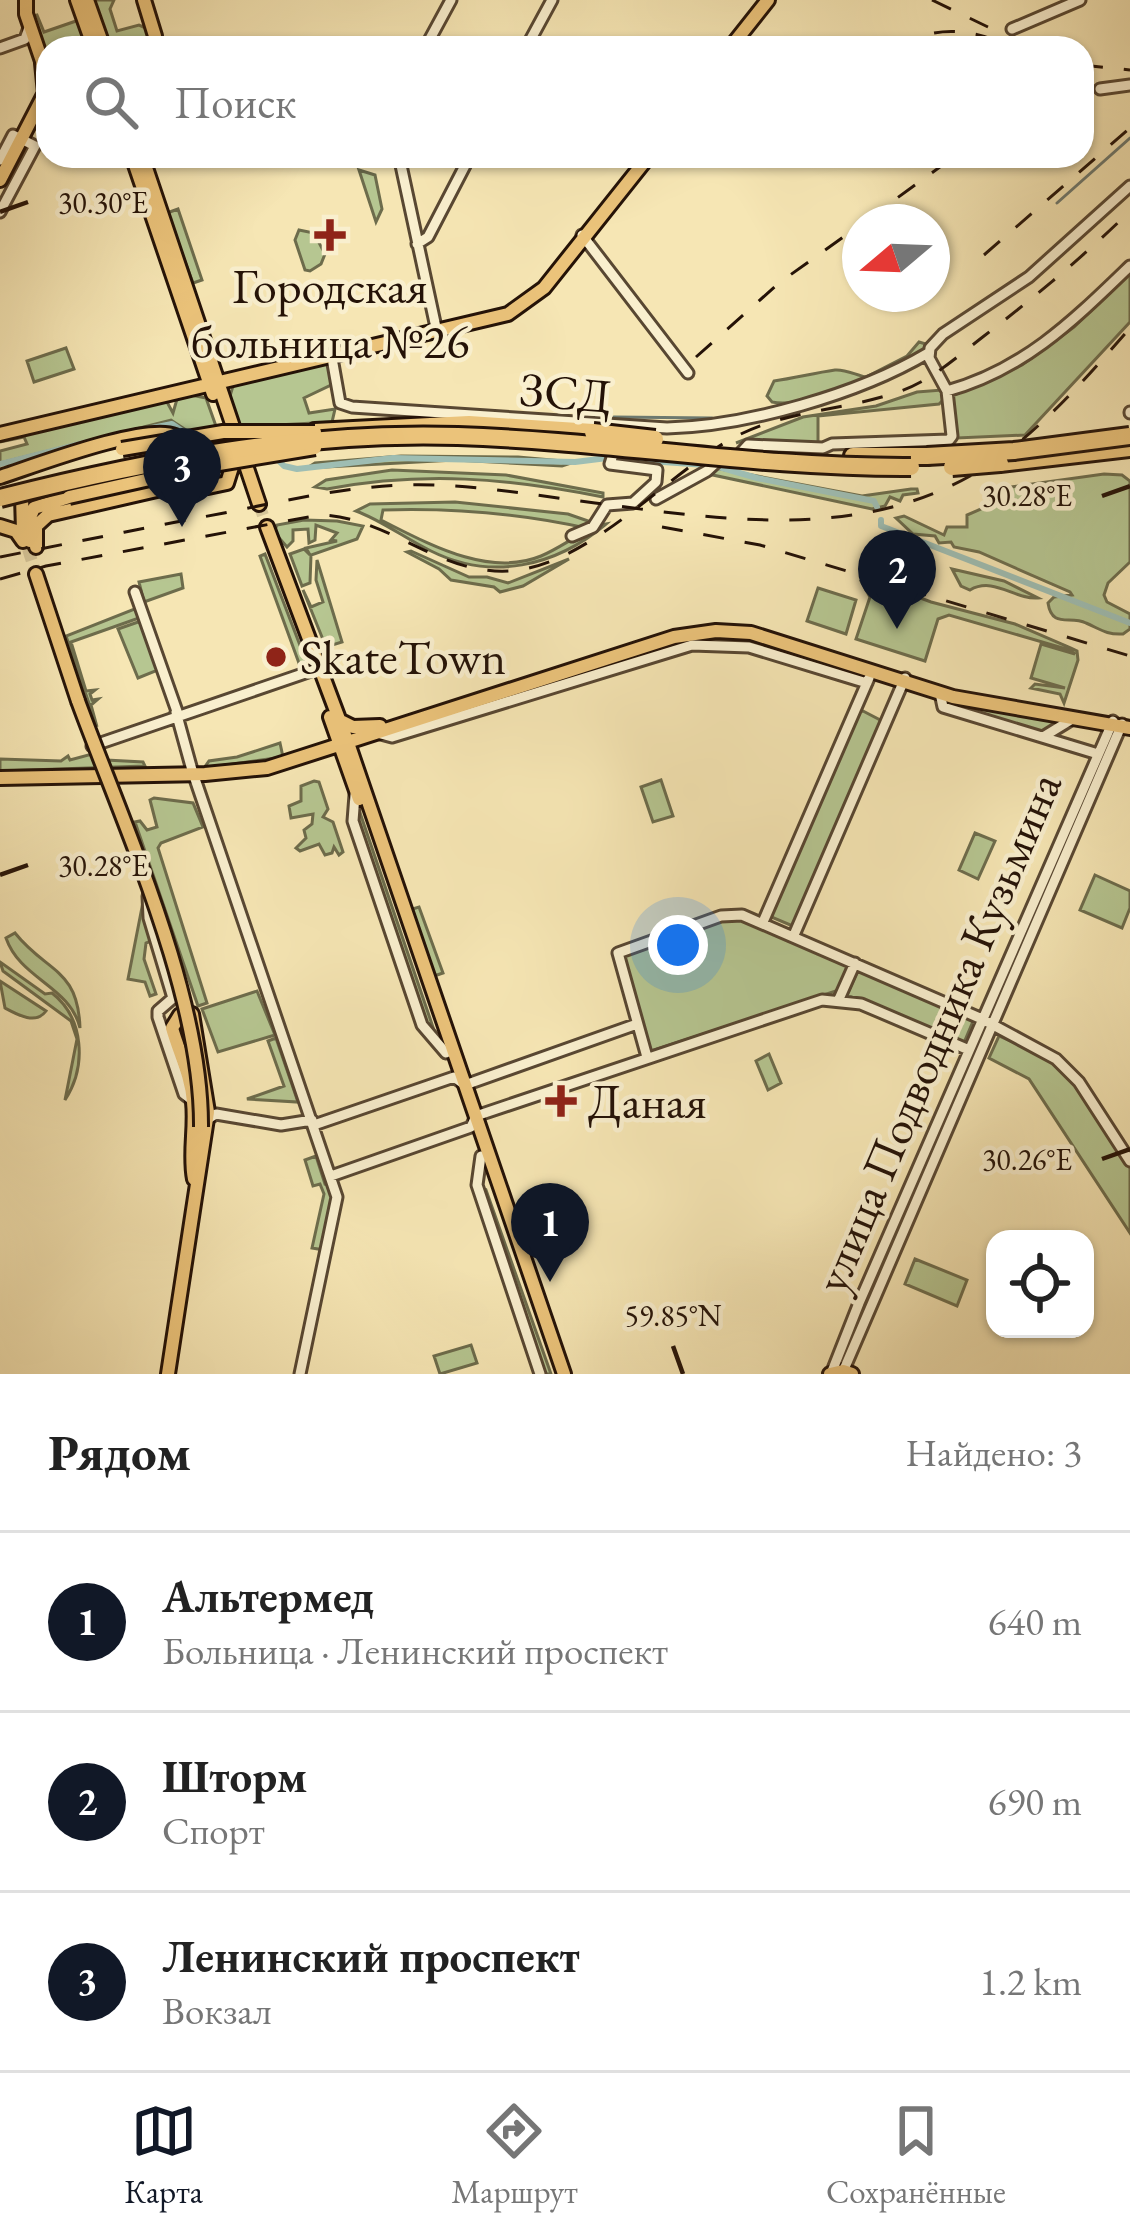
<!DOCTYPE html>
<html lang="ru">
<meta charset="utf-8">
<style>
body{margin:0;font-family:"EB Garamond",serif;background:#f6f6f6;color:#222}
.controls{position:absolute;right:36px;bottom:36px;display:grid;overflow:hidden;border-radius:24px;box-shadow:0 3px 9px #0004}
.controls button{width:108px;height:108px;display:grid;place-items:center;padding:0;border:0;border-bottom:3px solid #e0e0e0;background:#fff;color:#222;font:60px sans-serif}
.compass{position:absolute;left:842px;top:204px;width:108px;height:108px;border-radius:50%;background:#fff;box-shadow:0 3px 9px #0004;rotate:251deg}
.you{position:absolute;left:678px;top:945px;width:42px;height:42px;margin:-30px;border:9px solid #fff;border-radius:50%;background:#1a73e8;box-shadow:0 0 0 18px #1a73e833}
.badge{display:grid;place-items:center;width:78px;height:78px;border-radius:50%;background:#111827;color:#fff;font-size:39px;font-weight:700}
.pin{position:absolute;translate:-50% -99px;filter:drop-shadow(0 3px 6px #0008)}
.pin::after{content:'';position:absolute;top:63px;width:42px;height:36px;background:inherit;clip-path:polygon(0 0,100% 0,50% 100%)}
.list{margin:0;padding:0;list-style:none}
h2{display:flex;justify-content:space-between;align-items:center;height:156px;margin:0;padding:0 48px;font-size:51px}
h2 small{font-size:39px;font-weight:400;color:#767676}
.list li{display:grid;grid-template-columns:78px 1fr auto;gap:36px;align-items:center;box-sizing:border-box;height:180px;padding:0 48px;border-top:3px solid #e0e0e0}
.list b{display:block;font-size:45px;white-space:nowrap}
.list p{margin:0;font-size:39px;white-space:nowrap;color:#767676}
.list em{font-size:39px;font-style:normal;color:#767676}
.icon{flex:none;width:66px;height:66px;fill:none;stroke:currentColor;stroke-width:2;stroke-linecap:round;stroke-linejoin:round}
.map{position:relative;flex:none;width:1130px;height:1374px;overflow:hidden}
.search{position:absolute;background:#fff;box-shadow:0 3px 9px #0004;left:36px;right:36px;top:36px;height:132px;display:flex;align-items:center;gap:30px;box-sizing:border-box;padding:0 42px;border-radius:36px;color:#767676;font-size:45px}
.sheet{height:696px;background:#fff}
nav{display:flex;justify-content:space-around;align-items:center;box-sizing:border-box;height:168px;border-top:3px solid #e0e0e0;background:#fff;font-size:33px;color:#767676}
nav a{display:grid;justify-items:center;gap:6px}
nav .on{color:#111827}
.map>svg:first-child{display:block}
.green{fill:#b6c691;stroke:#6d6c4c;stroke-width:3}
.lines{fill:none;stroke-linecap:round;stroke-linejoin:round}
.stream{stroke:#6d796f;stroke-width:3}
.canal{stroke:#9ebeb4;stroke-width:6}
.major-tunnel{stroke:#d6c69a;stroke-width:12;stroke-dasharray:12 6;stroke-linecap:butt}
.minor-casing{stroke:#584732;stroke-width:15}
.major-casing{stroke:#241207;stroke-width:18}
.highway-casing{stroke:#241207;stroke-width:22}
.minor{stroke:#f9efce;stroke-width:9}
.major{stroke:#ebc37a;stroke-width:12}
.highway{stroke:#ebc37a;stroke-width:16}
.rail{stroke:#241207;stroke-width:3;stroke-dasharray:21 21;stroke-linecap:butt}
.major-bridge-casing{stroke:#241207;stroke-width:18;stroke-linecap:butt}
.highway-bridge-casing{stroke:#241207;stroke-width:22;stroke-linecap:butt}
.major-bridge{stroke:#ebc37a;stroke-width:12}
.highway-bridge{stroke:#ebc37a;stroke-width:16}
.ticks{fill:none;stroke:#241207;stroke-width:4.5}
.poi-dot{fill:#8f2418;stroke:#f9efce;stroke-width:4.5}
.labels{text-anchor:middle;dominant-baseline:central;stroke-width:9;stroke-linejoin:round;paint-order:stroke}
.poi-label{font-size:48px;fill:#241207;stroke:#f9efce;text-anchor:start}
.street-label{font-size:48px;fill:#241207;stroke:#f9efce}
.ticks-label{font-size:30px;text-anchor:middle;fill:#241207;stroke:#f9efce;stroke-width:9;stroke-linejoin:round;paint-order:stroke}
</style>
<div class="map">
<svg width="1130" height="1374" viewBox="0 0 1130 1374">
<rect width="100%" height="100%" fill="#f6e6b4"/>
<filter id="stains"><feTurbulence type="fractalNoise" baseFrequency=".00167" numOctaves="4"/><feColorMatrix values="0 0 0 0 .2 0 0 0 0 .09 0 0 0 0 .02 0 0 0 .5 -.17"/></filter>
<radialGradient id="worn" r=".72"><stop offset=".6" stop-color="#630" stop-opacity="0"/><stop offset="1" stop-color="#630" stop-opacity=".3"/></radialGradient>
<path class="green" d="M94 0H114L110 9 117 31 139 25 146 28 151 40 148 48H111Z
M37 15 44 32 79 20 90 48H48V63L33 16Z
M359 170 375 175 382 209 376 222Z
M178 209 202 280 193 283 167 213Z
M299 230 314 233 325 254 321 264 310 271 305 270 295 240Z
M1130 273V322L1025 435 957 438 950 397 1022 365 1074 327Z
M919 342 926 344 925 351C891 369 808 410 772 402L767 396 774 381C795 378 814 373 835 370 845 369 856 375 866 377L907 356Z
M66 348 74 369 34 382 27 361Z
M331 360 333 384 304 398 309 413 335 409 332 422 239 427 230 396 233 386Z
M942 390 945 398 939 404 818 416V443L748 441 749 438 736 443 803 417 876 406 917 392Z
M191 395 206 398 217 429 189 432 171 420 0 463V451L27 444 24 437 0 442V436L147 403 167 402 173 413 177 399Z
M401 456 518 457 574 462 562 466 455 460 307 468 315 463Z
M715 468 862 496 911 489H917L918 493 903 495 900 501 890 497 885 506 872 509 713 475Z
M392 470 506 475 603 493V497C506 478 424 471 327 489L315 487 326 480Z
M1104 474 1122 475 1130 481V562L1108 583 1104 595 1107 602 1130 614V629L1123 634C1106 635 1100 629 1086 623 1070 615 1052 629 1048 603L1054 597 1072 595 1070 592 979 552 954 547 951 542 939 543 935 536 913 534 896 518 904 516 944 535 947 527H967V515L981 509 1004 488Z
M455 502 568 514 591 522 586 528C519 513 451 508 383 510L381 520C427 543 488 578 541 556 563 547 585 528 606 524 555 567 491 581 431 551 406 539 381 520 356 511L370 504Z
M304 520 337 521 363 526 357 539 311 555 310 583 302 586 290 554 304 549 310 555 306 548 337 541 331 540 337 533 316 525 315 540 309 543 308 529 293 530V541L287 547 274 532 277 525Z
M411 551 469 577H487L508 583 569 559 523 586 500 592 494 587 451 580 439 569 407 552Z
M265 554 306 661 300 666 260 556Z
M317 560 342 642 326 647 303 590 311 607 323 602 316 580Z
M952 569 1004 581 1038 598C1015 600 994 576 970 590L961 586Z
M181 574 183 588 144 602 139 582Z
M868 578 931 602 1015 624 1071 648 1077 651 1078 660 1064 703 1060 694 1031 688 1035 684 1065 688 1031 678 1041 644 1075 654 1070 650 949 615 938 619 925 661 856 639 870 597 861 581Z
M818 588 856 600 846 634 807 621Z
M137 608 139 618 71 642 86 691 95 690 90 694 92 700 98 699 91 705 97 727 66 636Z
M141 621 158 670 138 678 118 629Z
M947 699 1064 720 1042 734 946 705Z
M863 711 882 721 795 927 769 916 858 712Z
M280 743 283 757 204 768 209 761 237 757Z
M92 754 106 760 143 762 145 766 0 771V759L61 761 68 756 70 760Z
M661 780 673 816 653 822 641 787Z
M314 781 319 782 328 809 323 817 333 822 343 852 339 855 334 847 332 853 325 855 319 844 300 851 296 848 306 838 304 830 312 824 313 814 291 818 289 806 301 801V786Z
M154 798 193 803 203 827 161 843 158 848 207 1003 198 1006 135 822 140 821 147 830 157 827 150 800Z
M357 804 437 1039 427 1031 355 821Z
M975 833 995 841 978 879 959 870Z
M1095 875 1130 891V908L1122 928 1080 910Z
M144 897 151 941 146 943 144 959 156 994 150 996 145 982 128 979Z
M419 907 443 973 431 977 409 910Z
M741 918 848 964 839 990 651 1051 619 956 722 919Z
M15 933C47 973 78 968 80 1028 70 986 20 979 6 938Z
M0 962 45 994 52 993C84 1018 87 1066 65 1100L77 1039 71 1021 3 971Z
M859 968 974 1019 963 1045 847 995Z
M0 981 46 1011C36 1025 18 1015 5 1008Z
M257 991 275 1035 218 1052 202 1009Z
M999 1036 1047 1057 1070 1075 1130 1166V1233L1029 1079 989 1058Z
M276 1038 298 1102 247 1099 284 1086 268 1041Z
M769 1054 781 1083 768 1090 756 1061Z
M967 1059 973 1062 843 1360 836 1363Z
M316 1156 325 1184 331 1183 333 1192 324 1250 312 1248 324 1194 320 1184 313 1186 305 1160Z
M486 1190 551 1374H542L481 1192Z
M915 1259 967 1280 957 1306 905 1284Z
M471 1345 477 1363 440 1374 434 1356Z"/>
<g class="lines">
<path class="stream" d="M1057 203 1130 138
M614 417 712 418"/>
<path class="canal" d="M142 430 172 424 191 437 217 445
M274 456 284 466 297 469 393 458 575 462 607 458
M620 459 706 465
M0 464 88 442
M719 467 757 478 874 501 877 507
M881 520V526L889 529 1130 623"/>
<path class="major-tunnel" d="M259 504 267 527
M28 549 36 574"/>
<g class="minor-casing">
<path id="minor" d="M1012 29 1080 0
M0 48 25 39 30 25
M425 48 451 0
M526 48 552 0
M1100 89 1130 85
M399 156 437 332
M0 160 13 135 21 139
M0 212 35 146 25 141
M582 235 688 373
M417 244 428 237 470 156
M332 358 340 403 352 407 667 428C747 426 859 394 928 353
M947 391C1024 370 1074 320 1130 266
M1130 412V413
M737 457 748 445 823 448 832 444 949 440 952 436 947 391 929 358 930 348 943 334 1029 277 1130 186
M656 499 707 471 721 458
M572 536 593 527 607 505 633 503 656 482 657 470 610 464 615 448
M135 592 179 717
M940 693 943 707 1098 754
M176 712 192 770 337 1197 300 1374
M377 733 392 737 692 645 749 647 867 683
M1043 737 1074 718
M92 746 320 668
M355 795 353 821 422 1025 446 1053
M148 896 149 918 173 998 158 1011V1017L184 1094 193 1101
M763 922 869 678
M794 935 905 678
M839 999 855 963
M647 1057 618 953 721 916 742 915 982 1019 1056 1059 1079 1082 1130 1161
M208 1119 216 1114 281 1125 312 1120
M314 1125 454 1077 465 1085 637 1024
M481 1156 477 1185 540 1374
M331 1176 471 1127 476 1116 822 1000 861 1004 969 1050
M831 1374 859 1303 1113 721
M842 1374 1122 724"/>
</g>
<g class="major-casing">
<path id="major" d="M26 0V14L44 67
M77 0 94 48
M87 0 104 48
M144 0 155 36 154 48
M730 48 768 0
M132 156 213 394
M142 156 259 504
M0 180 45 93 42 63
M0 434 508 314 544 288 649 156
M195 472 208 487 227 483 232 467 228 439
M0 477C34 466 146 423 175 436
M22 497 23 531
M0 526 16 531 23 541
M267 527 348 743 564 1374
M30 541 27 524 34 508 69 497
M36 547V526L48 515 157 490 179 476
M36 574 78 701
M330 717 359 799
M341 721 353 727 380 726
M0 778 205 774 267 768 674 637 716 631 751 633 953 697 1130 728
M193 1021 180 1015 172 1028C179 1053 191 1075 193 1102 196 1128 189 1153 194 1179
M168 1374 208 1112 192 1014
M830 1374 843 1371 852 1374"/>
</g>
<g class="highway-casing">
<path id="highway" d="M315 432 469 424 593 432
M853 456H927
M1000 463 1130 448"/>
</g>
<use href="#minor" class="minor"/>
<use href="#major" class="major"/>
<use href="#highway" class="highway"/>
<path class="rail" d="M932 0 988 27
M895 48C935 24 973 28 1013 48
M1082 65 1130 70
M864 222 955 156
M984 255 1130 128
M696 357 779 283 860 225
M662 527 760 545 1130 656
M0 557C75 542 149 527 224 513 284 501 343 487 404 485 469 483 531 495 595 503 745 523 896 546 1022 440 1062 406 1096 367 1130 328
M0 579 46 566 319 515C388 516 438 575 509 571 587 566 660 481 726 442 781 409 842 412 901 391 932 380 958 356 984 336 1035 297 1084 256 1130 211"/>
<g class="major-bridge-casing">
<path id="major-bridge" d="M122 449 223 432H315
M69 497 213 465 315 448
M78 701C124 826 202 995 201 1127"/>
</g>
<g class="highway-bridge-casing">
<path id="highway-bridge" d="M593 432 655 439
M927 456 1014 451 1130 436
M952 467 1000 463
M0 498C150 460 302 431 458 436 609 441 759 468 911 467"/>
</g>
<use href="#major-bridge" class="major-bridge"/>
<use href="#highway-bridge" class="highway-bridge"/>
</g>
<path class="ticks" d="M0 212 28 202M1102 496 1130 486M0 875 28 865M1102 1159 1130 1149M673 1346 683 1374"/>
<g class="poi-dot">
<path d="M324 217h12v12h12v12h-12v12h-12v-12h-12v-12h12z"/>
<circle cx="276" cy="657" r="12"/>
<path d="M555 1083h12v12h12v12h-12v12h-12v-12h-12v-12h12z"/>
</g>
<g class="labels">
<g class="poi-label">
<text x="330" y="286" text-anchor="middle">Городская<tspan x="330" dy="55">больница №26</tspan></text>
<text x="300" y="657">SkateTown</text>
<text x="588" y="1101">Даная</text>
</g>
<g class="street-label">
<text transform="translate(566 392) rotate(5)">ЗСД</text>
<text transform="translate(937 1032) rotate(-67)">улица Подводника Кузьмина</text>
</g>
</g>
<g class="ticks-label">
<text x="103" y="213">30.30°E</text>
<text x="1027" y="506">30.28°E</text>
<text x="103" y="876">30.28°E</text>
<text x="1027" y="1170">30.26°E</text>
<text x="673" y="1326">59.85°N</text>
</g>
<rect width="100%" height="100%" filter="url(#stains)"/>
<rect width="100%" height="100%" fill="url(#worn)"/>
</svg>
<div class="controls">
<button><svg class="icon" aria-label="locate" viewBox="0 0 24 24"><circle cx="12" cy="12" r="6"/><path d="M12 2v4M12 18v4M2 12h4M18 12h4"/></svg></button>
</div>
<svg class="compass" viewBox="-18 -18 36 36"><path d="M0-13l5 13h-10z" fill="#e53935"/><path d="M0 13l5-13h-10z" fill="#767676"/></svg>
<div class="you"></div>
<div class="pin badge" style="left:550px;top:1282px">1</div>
<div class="pin badge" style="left:897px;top:629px">2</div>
<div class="pin badge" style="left:182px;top:527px">3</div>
<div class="search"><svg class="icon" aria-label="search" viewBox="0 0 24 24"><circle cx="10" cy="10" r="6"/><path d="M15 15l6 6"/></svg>Поиск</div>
</div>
<section class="sheet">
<h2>Рядом<small>Найдено: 3</small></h2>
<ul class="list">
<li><span class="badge">1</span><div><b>Альтермед</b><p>Больница · Ленинский проспект</p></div><em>640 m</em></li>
<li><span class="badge">2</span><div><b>Шторм</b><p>Спорт</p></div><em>690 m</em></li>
<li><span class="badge">3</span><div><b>Ленинский проспект</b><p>Вокзал</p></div><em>1.2 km</em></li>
</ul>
</section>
<nav>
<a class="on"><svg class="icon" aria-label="map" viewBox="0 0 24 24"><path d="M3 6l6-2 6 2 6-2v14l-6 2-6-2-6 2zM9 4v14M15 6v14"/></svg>Карта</a>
<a><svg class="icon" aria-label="directions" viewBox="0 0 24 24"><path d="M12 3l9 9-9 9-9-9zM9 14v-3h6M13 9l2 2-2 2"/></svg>Маршрут</a>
<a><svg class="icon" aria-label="saved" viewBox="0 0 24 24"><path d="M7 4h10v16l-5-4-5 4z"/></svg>Сохранённые</a>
</nav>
